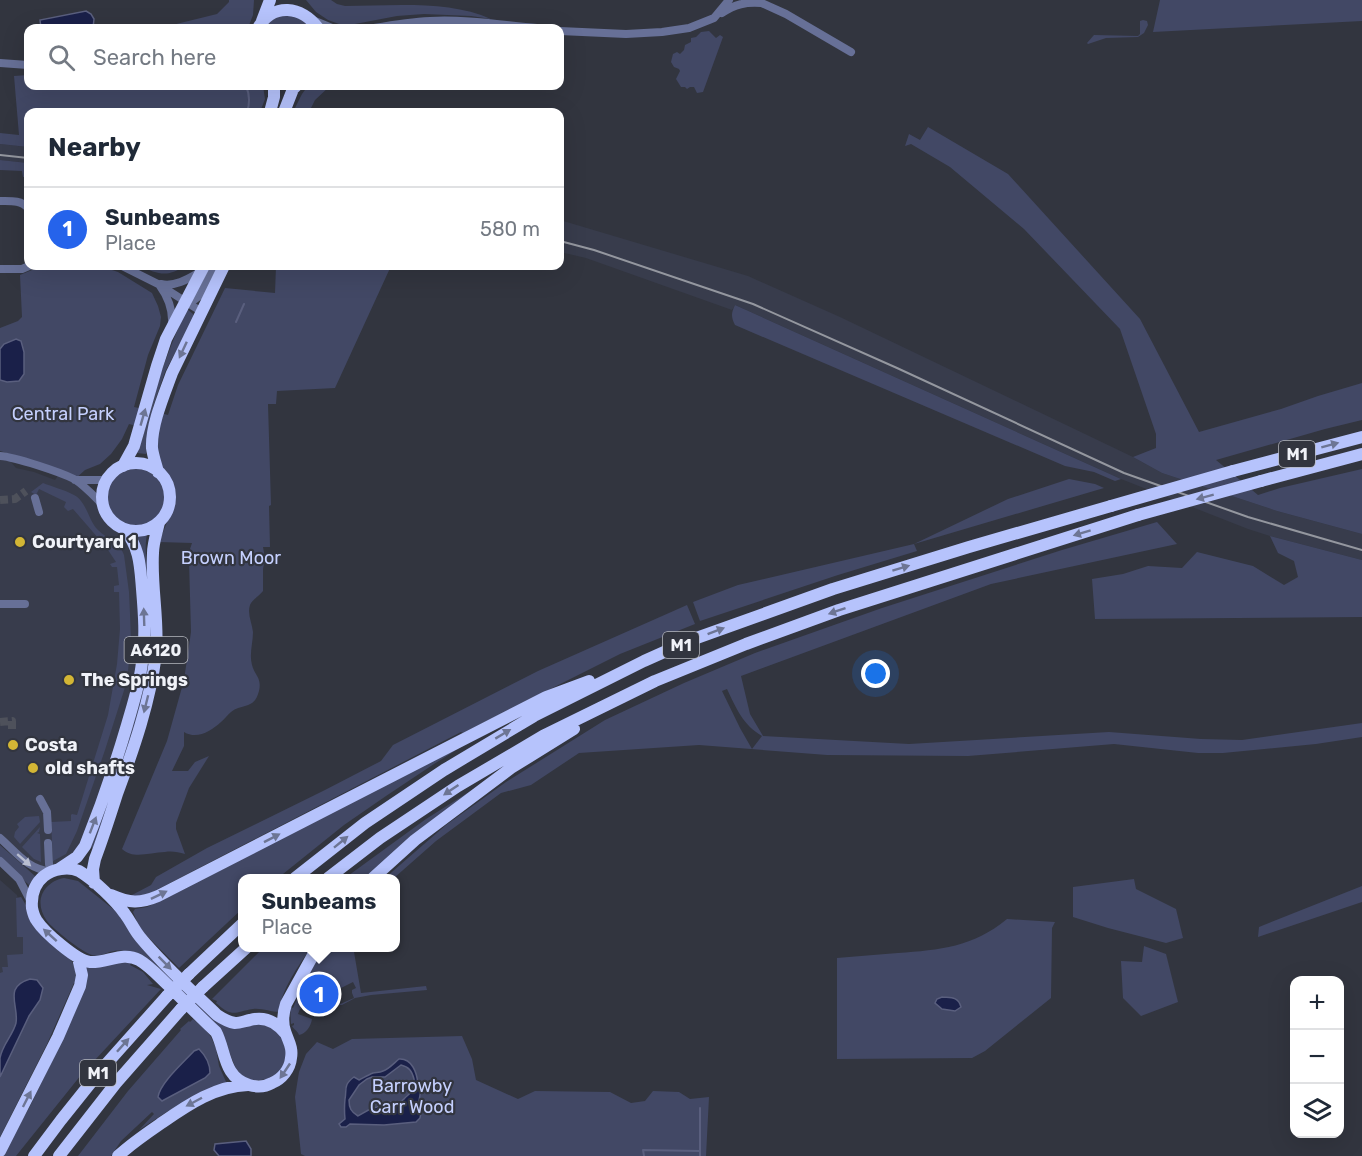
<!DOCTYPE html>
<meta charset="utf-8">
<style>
body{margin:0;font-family:Rubik,sans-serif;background:#f6f6f7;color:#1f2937}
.controls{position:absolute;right:18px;bottom:18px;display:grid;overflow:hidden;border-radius:12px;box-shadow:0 6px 24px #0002}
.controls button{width:54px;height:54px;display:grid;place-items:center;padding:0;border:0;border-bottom:2px solid #e0e1e3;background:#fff;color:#1f2937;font:30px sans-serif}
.you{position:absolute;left:876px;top:674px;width:21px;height:21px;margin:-15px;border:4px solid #fff;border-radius:50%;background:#1a73e8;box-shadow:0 0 0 9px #1a73e833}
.badge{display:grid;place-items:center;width:39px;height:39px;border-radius:50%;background:#2563eb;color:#fff;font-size:20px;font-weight:700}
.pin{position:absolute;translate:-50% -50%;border:3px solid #fff;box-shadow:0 2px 6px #0006}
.popup{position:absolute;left:238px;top:874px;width:162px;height:78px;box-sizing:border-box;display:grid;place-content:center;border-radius:12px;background:#fff;filter:drop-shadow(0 2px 4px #0005);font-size:20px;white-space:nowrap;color:#747a83}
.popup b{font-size:22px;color:#1f2937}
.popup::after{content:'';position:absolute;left:50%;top:100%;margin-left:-12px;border:12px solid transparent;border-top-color:#fff}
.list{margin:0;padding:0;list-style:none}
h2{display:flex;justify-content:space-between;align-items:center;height:78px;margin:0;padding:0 24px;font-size:26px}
h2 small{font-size:20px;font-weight:400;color:#747a83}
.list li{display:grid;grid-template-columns:39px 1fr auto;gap:18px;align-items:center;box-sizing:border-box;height:84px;padding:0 24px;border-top:2px solid #e0e1e3}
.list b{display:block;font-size:22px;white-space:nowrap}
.list p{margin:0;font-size:20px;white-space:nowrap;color:#747a83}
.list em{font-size:20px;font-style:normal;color:#747a83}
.icon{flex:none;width:33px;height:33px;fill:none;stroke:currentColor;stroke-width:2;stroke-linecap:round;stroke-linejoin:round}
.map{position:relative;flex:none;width:1362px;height:1156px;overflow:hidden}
.search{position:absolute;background:#fff;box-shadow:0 6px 24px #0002;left:24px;top:24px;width:540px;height:66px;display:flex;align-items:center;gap:15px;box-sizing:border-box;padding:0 21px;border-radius:12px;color:#747a83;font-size:22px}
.panel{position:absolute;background:#fff;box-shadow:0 6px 24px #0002;left:24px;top:108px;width:540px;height:162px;border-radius:12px}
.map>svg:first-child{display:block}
.built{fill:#383c4c}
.green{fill:#424865;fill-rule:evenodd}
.water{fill:#1a2049;stroke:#5a5f7e;stroke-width:1.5;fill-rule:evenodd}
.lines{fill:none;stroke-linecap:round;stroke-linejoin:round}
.stream{stroke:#5a5f7e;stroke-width:2}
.minor-tunnel{stroke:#4e515b;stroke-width:8;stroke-dasharray:8 4;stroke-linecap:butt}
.minor{stroke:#677097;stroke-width:8}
.highway{stroke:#b6c3fc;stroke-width:12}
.rail{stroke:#94979f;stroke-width:2}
.highway-bridge{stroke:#b6c3fc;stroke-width:12}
.oneway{fill:#6d7594}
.oneway2{fill:#b9bed1}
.poi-dot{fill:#d3b635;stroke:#32353f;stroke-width:2}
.labels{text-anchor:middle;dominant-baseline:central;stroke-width:4.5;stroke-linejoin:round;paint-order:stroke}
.shield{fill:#32353f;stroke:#b7b9c0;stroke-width:1.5}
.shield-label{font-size:16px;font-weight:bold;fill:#f0f2f8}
.park-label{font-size:18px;fill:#c5d0fe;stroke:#32353f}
.poi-label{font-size:18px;font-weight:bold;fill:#f0f2f8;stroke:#32353f;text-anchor:start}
</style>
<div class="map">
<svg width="1362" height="1156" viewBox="0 0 1362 1156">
<rect width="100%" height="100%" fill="#32353f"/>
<path class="built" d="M0 144 28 147V163L0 160Z
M560 220 748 276 840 317 1133 457 1162 473 1277 511 1362 534V560L1270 536 1248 529 1121 479 735 305 732 310 586 258 560 252Z
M0 459 10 461 16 468 34 472 55 480 59 474 74 480 103 505 108 516 115 524 124 529 136 547 142 663 93 825 68 864 39 869 0 838Z
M0 880 17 895 23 918 36 941 0 985Z"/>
<path class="green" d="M229 0H254L253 15 248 28H160L217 14 229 2Z
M306 0H331L337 4 345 6C391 6 449 0 491 19L471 16 424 14 397 16 355 24H339L328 20 316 12Z
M1160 0H1362V21L1153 32Z
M284 15 301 18 312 28H264C270 21 275 18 284 15Z
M1143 20 1147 21 1148 25 1144 33 1138 37 1106 38 1088 44 1087 43 1094 35 1138 36 1140 34V21Z
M709 31 716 38 720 35 723 37 703 92 697 93 694 87H690L687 89 685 87H681L676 79 680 71 679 69 674 67 671 62 673 54 677 52 680 54 684 50 685 45 691 42V38L696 37 701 32Z
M28 75V86H263L265 99 260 112H28V147L0 144V133L19 135 14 76Z
M308 86H330L315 100 309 112H293L302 94Z
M928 127 1008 174 1140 319 1199 432 1281 409 1318 396 1362 383V420L1325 429 1216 460 1258 495 1280 488 1362 469V534L1277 511 1162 473 1133 457 1156 448V434L1120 329 1024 229 950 167 911 144 905 146 909 134 920 140Z
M0 160 28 163V203V186H26V177H23L22 171 0 170Z
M38 266H100L118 272 152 293 158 306 161 317 160 326 148 355 134 407 148 410C160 376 171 342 187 309L193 314 194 317 165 372 153 407V411L168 415 178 385 225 288 275 293 276 266H391L335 388 277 391 276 404H268L271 505 269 506 270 547H263L265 558 263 569V591C259 596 252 600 250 605 247 614 252 623 253 632 253 643 249 654 252 665 255 676 262 678 259 691 254 710 243 703 231 712 227 715 225 719 221 722 211 731 197 740 184 732V746L172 771H188L195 762 209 756 189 788 176 823V829L185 854C178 852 172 851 165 852 150 852 134 860 122 849L167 741 184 680 191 632 189 560 190 549 192 543 159 542 174 505 173 489 168 476 159 462 148 429 146 454 137 453 142 440 145 428 129 424 122 439 111 454 100 464 85 470 74 480 27 459 0 451V328L18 321 22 317 20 275 32 270Z
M140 266H184C168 278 157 274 140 266Z
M735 305 1121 479 1115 481 1094 472 1065 466 735 325C731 317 731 313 735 305Z
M107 498a29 29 0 1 1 58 0a29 29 0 1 1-58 0Z
M1069 479 1095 484 1104 488 914 544 917 551 838 575 700 621 693 602 738 585 914 544 1008 499Z
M43 483C53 487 65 490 74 495 87 502 88 520 98 530 107 539 120 542 124 555L129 592 130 614 131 641 127 681 105 750 77 831 66 854 53 861 51 822 71 821V815L72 814 77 815 108 715 117 664 120 629 119 592H114V586L119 585 117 567H112L110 564 116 562 104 544 100 547 96 543 99 539 73 509 68 511 64 507 66 502 39 489 36 495 31 492Z
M1157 522 1177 544 991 584 741 676 750 714 763 736 909 744 1109 732 1201 739 1242 740 1362 723V737L1316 744 1223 753H1198L1114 744 968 756 827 755 699 745 579 753 531 785 501 793 436 841 394 878H385L446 825 506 782 605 720 684 683 755 653 882 608 1062 550ZM727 689C736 708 743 725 762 736L752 749 740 728 722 691Z
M147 534C144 551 147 559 148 576 150 595 153 621 151 640 146 712 116 781 93 848L89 847 142 686 136 537Z
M1270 536 1362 560V617L1095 619 1092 579 1123 574 1148 566 1182 568 1197 552 1253 566 1284 585 1298 577 1294 561 1278 553Z
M687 605 695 624 620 654 463 733 461 732 168 884 147 895 132 898V895L151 885 156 877 207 848 325 790 381 761 393 745 538 671Z
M496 725 434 764 386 796 344 825 278 878H242V909L179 968 140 929 133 912 135 909 147 907 161 900Z
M499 773 369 878H345L426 819Z
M39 816 40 822 20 844 14 837 15 832 19 827 17 824 25 817Z
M40 827 39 832 37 833 40 834 41 862 34 859 22 847Z
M0 845 35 876 29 885 0 858Z
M64 878 78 881 113 909 218 1020 265 1025 274 1029 281 1036 287 1054 284 1064 279 1072 271 1078 261 1080H252L243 1076 236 1069 223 1036 129 952C124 951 119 950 114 951 106 952 100 958 92 955 82 952 53 929 47 921 33 902 43 882 64 878Z
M1134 879 1136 889 1176 909 1183 938 1166 943 1108 928 1073 917V887Z
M1362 886V902L1258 937 1259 927Z
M21 897C22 898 25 904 26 905 27 910 27 915 30 919 45 940 81 952 75 983H74L47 1044 0 1137V973L3 972 2 967H8L7 955 23 954V937H17L16 898Z
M1007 919 1055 922 1052 928 1051 998 985 1051 972 1058 837 1059V958C857 956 877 955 898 953 940 950 973 947 1007 919Z
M1144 946 1166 954 1178 1002 1141 1016 1123 998 1121 961 1142 962Z
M263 948H311C298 966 281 990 279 1012 271 1012 262 1008 253 1009 234 1012 233 1018 216 1003L217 1001 212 999Z
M325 948H332L331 950 354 952 361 993 426 986 427 990 371 995 355 998 342 1005H338L354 998 352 993V990L356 988 353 982 335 991 333 984C319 988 303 986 299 1002L304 1004V1008L300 1009 298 1014 312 1019C311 1026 306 1034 299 1035 298 1031 294 1030 292 1026L294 1025V1023L291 1024 290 1007 293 1008 305 980Z
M115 963H131L130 965 143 972 153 984 147 985 161 989 81 1075 16 1156H2L29 1108 57 1051 85 966Z
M193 1019 205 1029 211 1037 216 1048 219 1066 227 1084 168 1111 139 1130 154 1114 152 1112 121 1141 111 1156H78L128 1091 181 1030 180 1029 189 1021 190 1022Z
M462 1036 472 1059 476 1080 518 1099 535 1091 610 1092 631 1103 645 1101 653 1091 679 1092 690 1099 709 1097 706 1156H305L301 1154 295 1097 299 1072 306 1054 317 1042 333 1049 352 1039Z"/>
<path class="water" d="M86 11 91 14 94 19 93 28H41L40 20Z
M16 339 21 341 24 352V374L19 381 7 382 0 380V349L4 344Z
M30 979 37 980 43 988 40 1000 29 1016 0 1077C0 1071 0 1064 0 1058 2 1045 13 1035 16 1023 19 1005 3 987 30 979Z
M942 997C950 998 958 996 961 1007L955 1011 942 1009 935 1003 937 999Z
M199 1049C206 1056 210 1064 210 1073L205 1078 162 1101 158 1097C160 1083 184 1062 194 1051Z
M399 1059C412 1058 417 1073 418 1084L420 1085 421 1089 419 1101 421 1113 420 1118 416 1122 384 1125 350 1124 346 1127H341L339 1124 345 1119C344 1109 344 1109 345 1099 347 1089 343 1085 354 1077L359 1080C363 1078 368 1075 373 1073 376 1072 379 1073 383 1071 389 1069 394 1063 399 1059ZM401 1065C409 1067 412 1071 414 1079 415 1088 413 1091 407 1096 403 1099 404 1101 399 1102 392 1103 386 1101 379 1103L378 1107 372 1108 358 1116C351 1112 349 1108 349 1100L359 1085 367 1079 372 1077H385Z
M246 1141 251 1149V1156H219L214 1150 215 1144Z"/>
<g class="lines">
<path class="stream" d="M246 86C250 95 250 103 247 112
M236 322 244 304
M644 1156 643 1150 700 1151
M700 1156V1108"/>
<path class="minor-tunnel" d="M0 500 15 499 26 491
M0 722 12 721V729"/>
<path class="minor" d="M755 0 786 14 851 52
M722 13C735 4 746 2 761 3
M315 21 332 28
M374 28C392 25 411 22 430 21 465 19 502 25 537 28
M560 31 626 34 662 32 689 28 714 18 729 0
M0 63 28 65
M0 201C11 201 21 200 28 208
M122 266 158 284 202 312
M0 269H22L29 266
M161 284C175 287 188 279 200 272
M160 286C168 297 173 311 172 325
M190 303 199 296 215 266
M0 456C15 457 60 472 74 479 85 486 94 496 103 505
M75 480H107
M35 498 39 512
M0 604H25
M40 799 47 812 48 830
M0 838C15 851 29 871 51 871
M48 843 49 864
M0 861 19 879 32 904"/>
<path class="highway" d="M262 21 270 0
M258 28C273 2 302 6 318 28
M270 112 274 97V86
M284 112 293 89 296 86
M102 497a34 34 0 1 1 68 0a34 34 0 1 1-68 0Z
M123 466 134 446 157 366 166 339 204 266
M1233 471 1362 437
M158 472C156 464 153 456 152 448 151 425 164 395 172 373L224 266
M1261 481 1362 454
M59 869 77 857 85 846C101 806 115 766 127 725 133 704 140 683 142 662 146 638 144 613 142 589 140 565 140 548 124 529
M295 878 365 823 444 770 534 716 644 661 691 640 833 589 969 547 1111 506
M328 878 380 838 458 786 543 736 655 681 746 644 839 610 1138 515
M373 878 415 840 511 768 574 729
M94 883 93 869 95 859C103 838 110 816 117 794 134 748 150 702 156 654 159 620 151 587 153 553 153 543 157 532 159 522
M111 895C130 903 139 904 158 896L546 697 589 681
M189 974 242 924
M203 987 246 948
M285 1033C276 1022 264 1016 250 1020 245 1021 240 1023 235 1023 228 1022 223 1019 217 1015 191 990 163 965 140 937 134 930 131 922 125 914 116 901 93 879 79 871 68 866 53 869 44 876 34 884 31 896 32 908 33 913 34 917 37 921 44 932 77 961 90 962 107 963 123 951 139 960 151 967 160 978 170 987 185 1002 200 1017 216 1032 226 1051 223 1077 249 1085 256 1087 265 1087 272 1083 282 1079 290 1069 291 1058 293 1047 288 1041 285 1031 282 1022 283 1013 286 1004L317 948
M0 1151 58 1037 80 986 82 975 78 958
M34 1156 61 1120 101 1070 167 996
M59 1156 116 1083 181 1009
M118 1156C132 1143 147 1133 163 1122 189 1104 216 1086 248 1085"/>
<path class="rail" d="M0 155 28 158
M560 241 594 250 753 304 897 368 1124 473 1248 517 1362 550"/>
<path class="highway-bridge" d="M1111 506 1233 471
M1138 515 1261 481
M167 996 189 974
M181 1009 203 987"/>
</g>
<defs><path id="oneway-solid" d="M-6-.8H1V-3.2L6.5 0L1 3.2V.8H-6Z" transform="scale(1.5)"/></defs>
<g class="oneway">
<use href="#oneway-solid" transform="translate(183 350) rotate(115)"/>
<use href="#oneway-solid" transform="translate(143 417) rotate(-74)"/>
<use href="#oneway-solid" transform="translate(1330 445) rotate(-15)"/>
<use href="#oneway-solid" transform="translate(1205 497) rotate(165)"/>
<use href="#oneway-solid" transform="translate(1082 533) rotate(163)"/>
<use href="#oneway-solid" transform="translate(901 568) rotate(-17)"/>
<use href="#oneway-solid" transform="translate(837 611) rotate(161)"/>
<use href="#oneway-solid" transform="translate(144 617) rotate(-92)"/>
<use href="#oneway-solid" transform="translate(716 631) rotate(-21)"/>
<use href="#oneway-solid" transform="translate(146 704) rotate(104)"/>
<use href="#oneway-solid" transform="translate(503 734) rotate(-31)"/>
<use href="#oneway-solid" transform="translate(451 790) rotate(146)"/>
<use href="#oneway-solid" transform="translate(93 825) rotate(-69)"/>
<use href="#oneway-solid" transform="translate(272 838) rotate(-27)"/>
<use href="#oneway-solid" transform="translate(341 842) rotate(-39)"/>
<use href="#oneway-solid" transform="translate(159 895) rotate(-26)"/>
<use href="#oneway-solid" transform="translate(50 935) rotate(-138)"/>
<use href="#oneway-solid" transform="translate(165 963) rotate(45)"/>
<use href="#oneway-solid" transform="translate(123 1045) rotate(-48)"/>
<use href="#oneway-solid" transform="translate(285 1071) rotate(124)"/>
<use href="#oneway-solid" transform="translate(27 1099) rotate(-63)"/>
<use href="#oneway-solid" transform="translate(194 1102) rotate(152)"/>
</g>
<use class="oneway2" href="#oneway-solid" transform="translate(24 860) rotate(41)"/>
<g class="poi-dot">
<circle cx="20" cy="542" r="6"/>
<circle cx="69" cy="680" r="6"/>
<circle cx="13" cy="745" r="6"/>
<circle cx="33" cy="768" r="6"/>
</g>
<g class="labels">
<g class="shield">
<rect x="1279" y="441" width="36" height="26" rx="4.5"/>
<rect x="663" y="632" width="36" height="26" rx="4.5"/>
<rect x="124.5" y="637" width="63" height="26" rx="4.5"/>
<rect x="80" y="1060" width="36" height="26" rx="4.5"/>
</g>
<g class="shield-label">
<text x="1297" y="454">M1</text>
<text x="681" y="645">M1</text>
<text x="156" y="650">A6120</text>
<text x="98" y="1073">M1</text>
</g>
<g class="park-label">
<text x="63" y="414">Central Park</text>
<text x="231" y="558">Brown Moor</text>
<text x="412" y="1086">Barrowby<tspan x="412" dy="21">Carr Wood</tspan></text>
</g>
<g class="poi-label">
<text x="32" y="542">Courtyard 1</text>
<text x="81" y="680">The Springs</text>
<text x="25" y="745">Costa</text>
<text x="45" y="768">old shafts</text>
</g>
</g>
</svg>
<div class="controls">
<button>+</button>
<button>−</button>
<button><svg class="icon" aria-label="layers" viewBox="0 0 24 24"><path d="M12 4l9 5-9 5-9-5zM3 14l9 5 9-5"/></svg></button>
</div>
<div class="you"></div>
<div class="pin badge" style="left:319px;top:994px">1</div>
<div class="popup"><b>Sunbeams</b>Place</div>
<div class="search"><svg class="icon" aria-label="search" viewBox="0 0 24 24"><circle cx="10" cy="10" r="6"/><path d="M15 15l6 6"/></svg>Search here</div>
<section class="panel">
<h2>Nearby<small></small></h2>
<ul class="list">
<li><span class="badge">1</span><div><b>Sunbeams</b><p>Place</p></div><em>580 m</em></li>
</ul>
</section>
</div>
